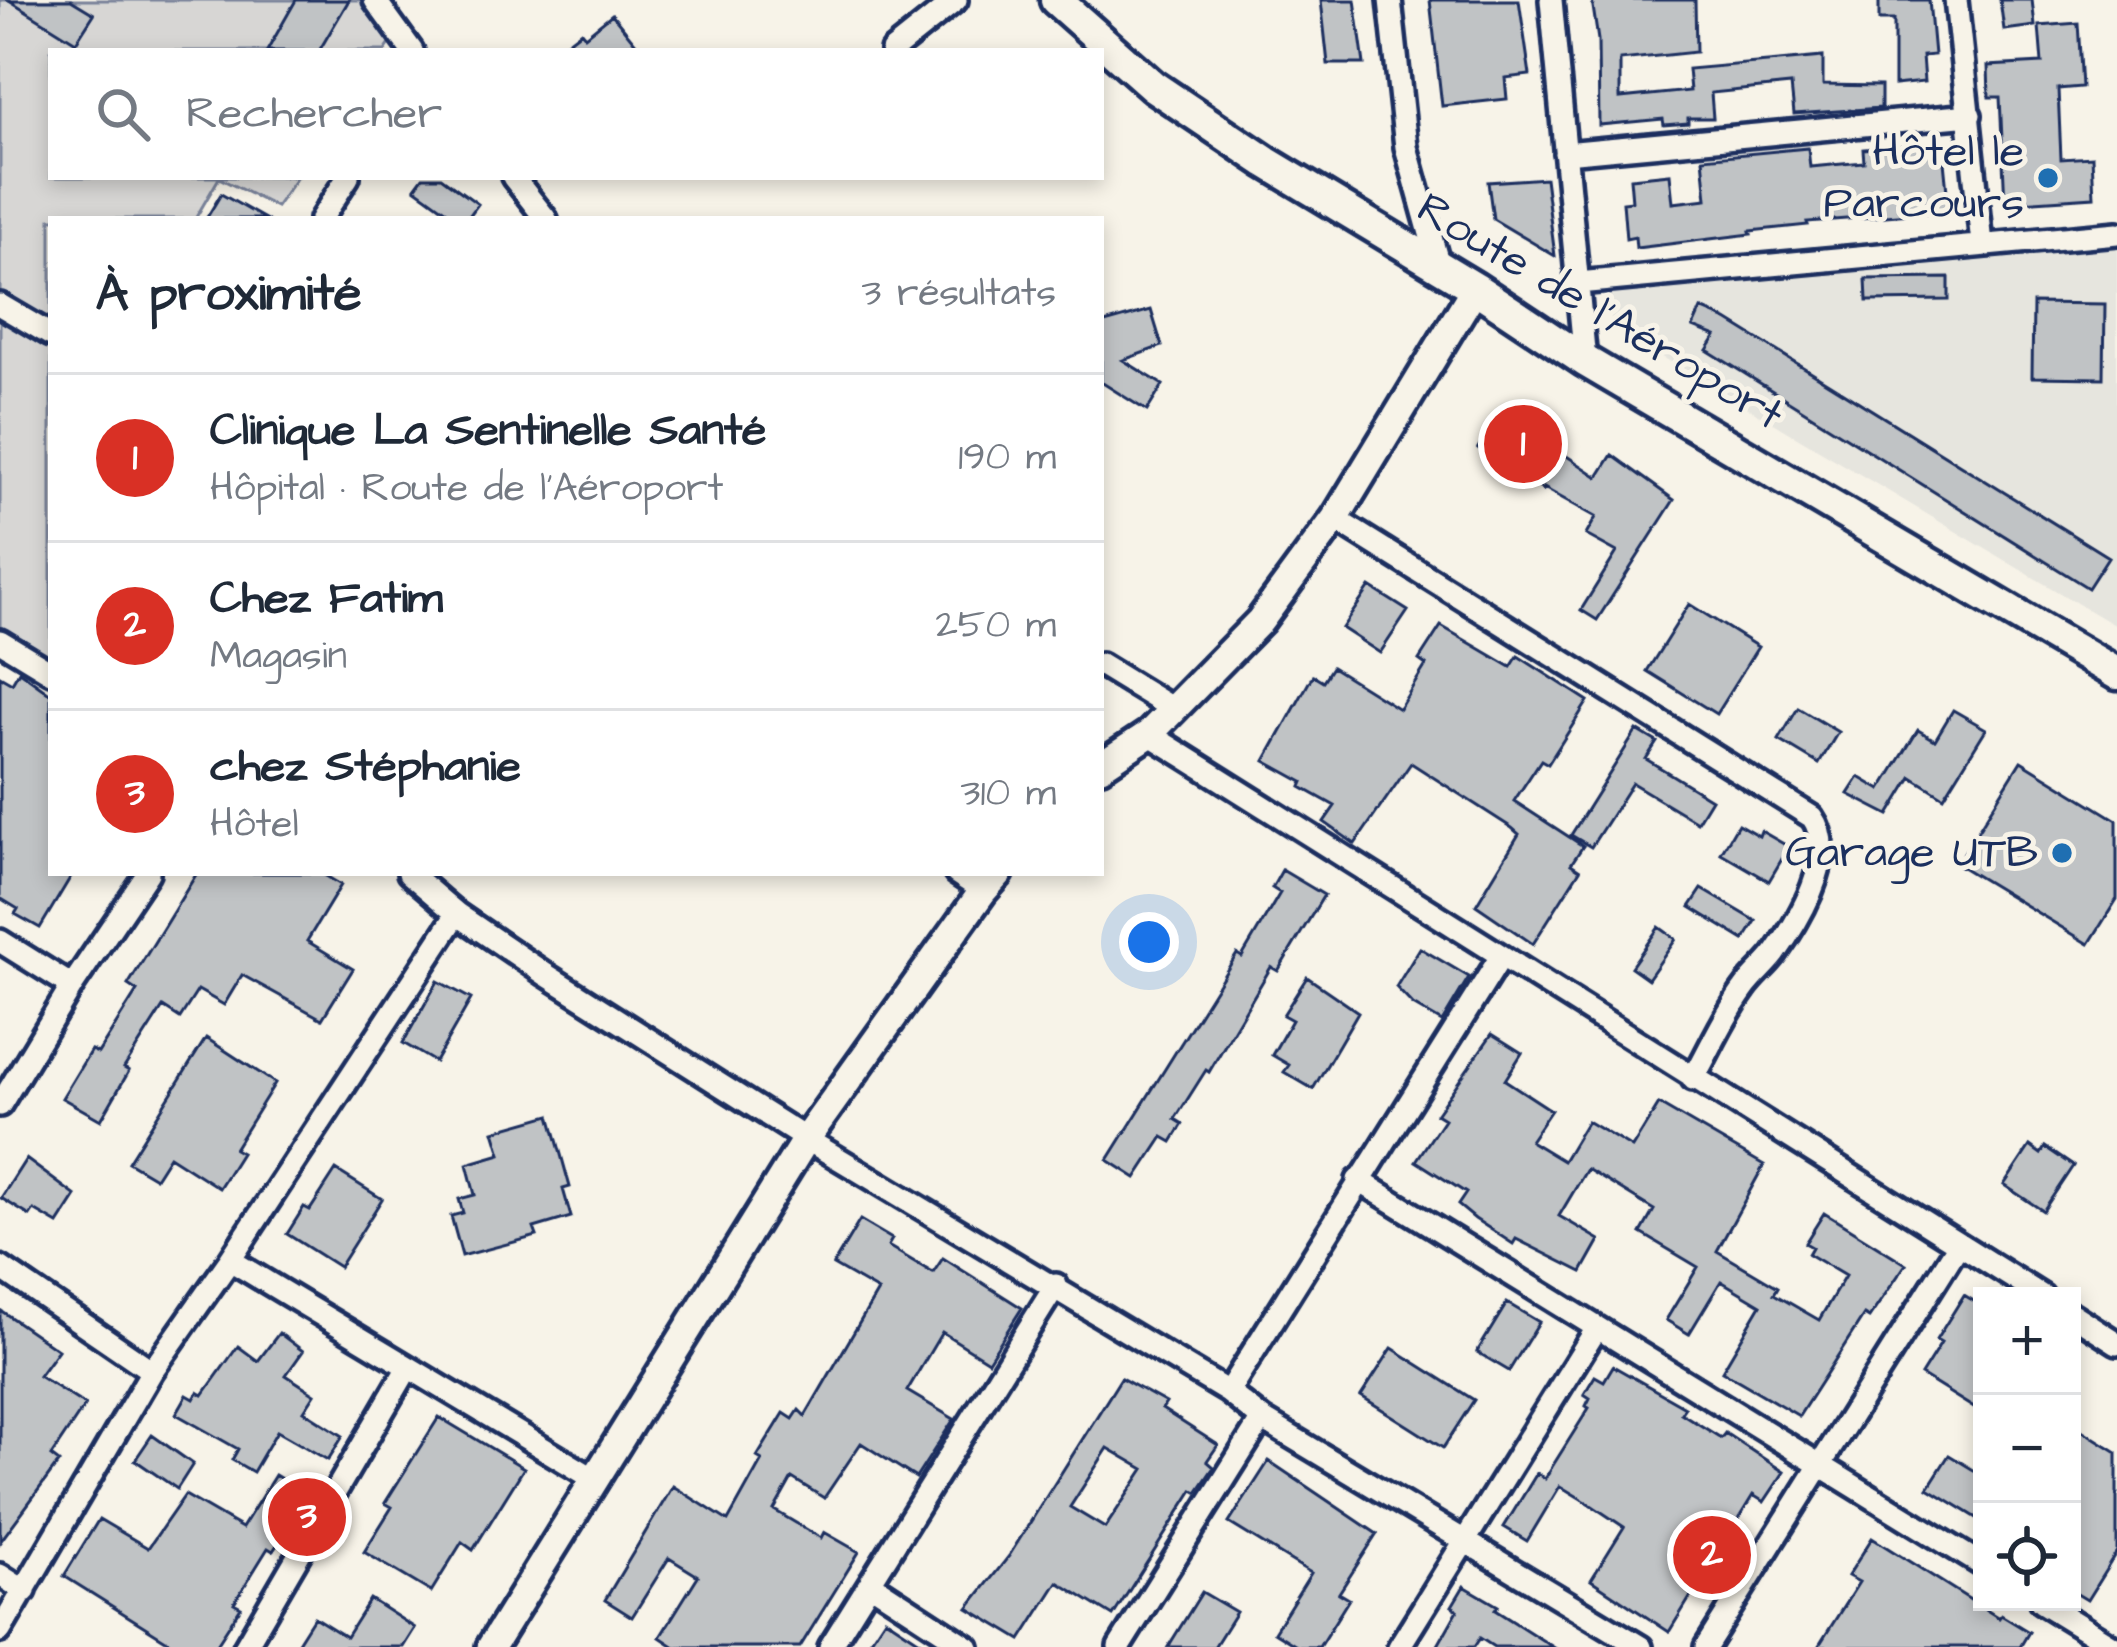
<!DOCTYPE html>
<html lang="fr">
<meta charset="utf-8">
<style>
body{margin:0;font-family:"Architects Daughter",sans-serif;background:#f6f6f7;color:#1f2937}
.controls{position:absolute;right:36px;bottom:36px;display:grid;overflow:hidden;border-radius:0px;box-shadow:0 6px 18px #0003}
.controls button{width:108px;height:108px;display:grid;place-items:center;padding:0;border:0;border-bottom:3px solid #e0e1e3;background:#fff;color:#1f2937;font:60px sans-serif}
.you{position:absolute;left:1149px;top:942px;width:42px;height:42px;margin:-30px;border:9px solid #fff;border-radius:50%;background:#1a73e8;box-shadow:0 0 0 18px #1a73e833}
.badge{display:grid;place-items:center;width:78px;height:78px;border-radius:50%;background:#d93025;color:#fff;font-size:39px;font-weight:700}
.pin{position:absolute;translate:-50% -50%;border:6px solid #fff;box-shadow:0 3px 12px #0006}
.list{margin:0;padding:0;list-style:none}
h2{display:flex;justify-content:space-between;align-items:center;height:156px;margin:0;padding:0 48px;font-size:51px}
h2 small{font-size:39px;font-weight:400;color:#747a83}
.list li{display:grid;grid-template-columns:78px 1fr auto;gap:36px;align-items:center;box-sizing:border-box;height:168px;padding:0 48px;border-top:3px solid #e0e1e3}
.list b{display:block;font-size:45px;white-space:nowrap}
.list p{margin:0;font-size:39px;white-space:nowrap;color:#747a83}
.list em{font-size:39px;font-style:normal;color:#747a83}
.icon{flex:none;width:66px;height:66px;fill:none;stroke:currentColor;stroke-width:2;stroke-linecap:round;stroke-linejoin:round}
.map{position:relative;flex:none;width:2117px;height:1647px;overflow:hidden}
.search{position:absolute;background:#fff;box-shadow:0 6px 18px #0003;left:48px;top:48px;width:1056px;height:132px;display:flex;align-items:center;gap:30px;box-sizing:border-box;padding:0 42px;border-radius:0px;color:#747a83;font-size:45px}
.panel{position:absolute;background:#fff;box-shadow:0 6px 18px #0003;left:48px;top:216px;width:1056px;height:660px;border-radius:0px}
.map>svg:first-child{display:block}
.built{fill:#e6e5de}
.green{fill:#d7d6d4;stroke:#798299;stroke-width:3}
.building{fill:#c0c3c5;stroke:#1b2f5e;stroke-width:3;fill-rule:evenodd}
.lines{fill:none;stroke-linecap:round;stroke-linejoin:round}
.minor-casing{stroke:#1b2f5e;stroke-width:30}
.tertiary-casing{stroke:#1b2f5e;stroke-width:36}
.secondary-casing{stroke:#1b2f5e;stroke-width:39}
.minor{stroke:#f7f3e8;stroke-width:21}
.tertiary{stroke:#f7f3e8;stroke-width:27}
.secondary{stroke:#f7f3e8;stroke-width:30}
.poi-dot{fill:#1f6fb2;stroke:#f7f3e8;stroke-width:4.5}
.labels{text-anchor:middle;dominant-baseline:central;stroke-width:10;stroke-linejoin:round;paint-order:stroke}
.poi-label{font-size:45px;fill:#1b2f5e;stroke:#f7f3e8;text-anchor:end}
.street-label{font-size:45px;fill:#1b2f5e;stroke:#f7f3e8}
</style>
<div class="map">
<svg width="2117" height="1647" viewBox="0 0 2117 1647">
<rect width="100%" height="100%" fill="#f7f3e8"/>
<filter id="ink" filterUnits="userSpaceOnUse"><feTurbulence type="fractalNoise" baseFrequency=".00833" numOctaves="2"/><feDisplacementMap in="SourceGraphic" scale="24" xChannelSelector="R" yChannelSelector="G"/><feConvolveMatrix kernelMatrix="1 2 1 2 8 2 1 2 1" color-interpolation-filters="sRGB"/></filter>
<g filter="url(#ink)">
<path class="built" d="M2117 245V627L1612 327 1608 291Z"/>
<path class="green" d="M0 0H387L405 22 385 51H51V177H297L276 207 219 178 195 219H51V660L0 629Z"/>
<path class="building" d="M9 0H71L94 14 76 42Z
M296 0H349L319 51H267Z
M1321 0H1355L1364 64H1328Z
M1430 0H1519L1530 75 1505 78 1507 99 1442 106Z
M1592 0H1695L1696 52 1620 60V98L1690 91 1688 69 1823 57V85L1881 86V108L1794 114 1791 85 1711 93 1713 118H1688V123L1664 125 1663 119 1599 125 1598 40Z
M1879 0H1929L1934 55 1922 56 1924 82 1894 85V20H1879Z
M2000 0H2032L2035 26 2004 30Z
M612 14 642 51H555L581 31 585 36Z
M2078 23 2082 87 2058 89 2061 159 2092 157 2094 197 2005 203 2000 97H1989L1988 66 2042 63 2039 26Z
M1942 142 1949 211 1807 222 1808 225 1750 231 1751 234 1636 248 1635 237 1626 239 1623 202 1632 201 1630 178 1670 174 1673 203 1707 199 1703 158 1808 148 1810 167 1864 162 1863 149Z
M423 177H441L478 204 467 219H458L415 188Z
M1545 178 1555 256 1493 219 1488 182Z
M221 194 265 219H206Z
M1949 278V300L1867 301 1866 279Z
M2033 303 2105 304 2104 378 2032 377Z
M1701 309 1727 320 2108 557 2088 588 1707 350 1716 336 1693 327Z
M1151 310 1162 346 1123 360 1163 385 1147 411 1101 382V324Z
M1501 412 1598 477 1612 455 1674 500 1597 620 1581 610 1617 552 1586 535 1596 517 1544 488 1543 490 1478 448Z
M1370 587 1408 611 1380 653 1342 628Z
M1689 604 1758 647 1716 714 1647 671Z
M1441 626 1511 667 1518 656 1588 701 1548 764 1541 760 1514 801 1583 846 1571 864 1580 870 1533 944 1476 905 1519 834 1512 828 1411 763 1355 844 1324 822 1335 806 1301 787 1303 782 1265 761 1313 675 1323 681 1332 667 1399 709 1426 665 1419 660Z
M19 671 51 694V873H73L40 928 15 914 18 909 0 898V676L12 683Z
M1798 708 1838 732 1819 764 1779 740Z
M1953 710 1986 729 1944 797 1912 777 1889 815 1848 794 1859 777 1881 790 1918 730 1935 740Z
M1637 730 1657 742 1646 759 1711 799 1697 822 1632 783 1591 847 1571 835Z
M2021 761 2117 820V899L2089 944 1957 864Z
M1738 824 1759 836 1761 831 1789 847 1769 881 1721 853Z
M1282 870 1324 895 1278 971 1271 967 1209 1072 1206 1070 1175 1119 1183 1124 1172 1142 1163 1137 1136 1178 1108 1160 1237 954 1242 957 1280 893 1272 888Z
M197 873H321L341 885 307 941 353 969 322 1019 242 975 224 1005 198 990 180 1018 163 1007 124 1068 129 1071 101 1120 62 1098 91 1050 98 1053 137 991 128 985Z
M1702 889 1756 921 1744 940 1690 907Z
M1659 927 1676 939 1648 979 1631 967Z
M1420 948 1469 977 1442 1022 1413 1005 1396 987Z
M1307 977 1358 1012 1313 1089 1284 1072 1289 1065 1272 1055 1292 1020 1283 1015Z
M438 981 471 999 435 1062 403 1043Z
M1492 1034 1522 1053 1505 1080 1551 1110 1530 1141 1563 1161 1587 1121 1632 1148 1659 1104 1764 1165 1717 1251 1778 1287 1774 1294 1819 1320 1845 1276 1808 1254 1812 1247 1805 1243 1824 1213 1906 1264 1869 1318 1864 1315 1799 1416 1722 1371 1761 1305 1721 1281 1689 1334 1666 1320 1698 1267 1641 1233 1654 1210 1587 1169 1559 1216 1600 1240 1582 1272 1516 1239 1513 1244 1475 1219 1458 1205 1466 1193 1416 1161 1444 1119 1436 1114Z
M206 1038 275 1083 234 1149 241 1153 219 1188 169 1156 155 1178 128 1162Z
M550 1115 570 1187 563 1189 571 1217 534 1228 537 1236 462 1256 451 1216 463 1213 459 1199 475 1195 467 1164 501 1154 494 1131Z
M2030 1146 2041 1154 2045 1147 2073 1166 2043 1211 2004 1185Z
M26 1159 76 1196 58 1224 34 1210 30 1216 1 1198Z
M336 1170 382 1199 339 1267 287 1234 304 1207 310 1210Z
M860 1220 892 1239 888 1246 933 1273 943 1258 1022 1308 988 1361 942 1332 907 1391 954 1419 916 1478 861 1443 824 1498 792 1478 774 1510 821 1538 824 1532 859 1552 800 1647H675L660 1637 698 1576 669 1558 632 1617 605 1600 673 1486 728 1521 762 1460 757 1457 784 1413 793 1419 799 1410 805 1416 878 1291 833 1265Z
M1964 1295 1982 1306V1413L1921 1375 1941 1343 1936 1340Z
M1507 1303 1539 1322 1509 1371 1477 1352Z
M0 1310 58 1350 39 1376 85 1405 51 1456 59 1462 0 1542Z
M279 1333 303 1351 286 1375 315 1394 304 1411 343 1436 328 1460 277 1431 253 1472 232 1460 238 1449 176 1414 187 1395 194 1399 198 1392 203 1395 238 1346 258 1361Z
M1392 1348 1474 1400 1443 1448 1361 1396Z
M1613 1366 1685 1407 1681 1413 1721 1438 1725 1433 1784 1472 1764 1502 1753 1495 1669 1632 1591 1580 1624 1527 1588 1503 1560 1486 1527 1541 1504 1527 1537 1473 1545 1478 1589 1408 1586 1406 1590 1398 1584 1394 1595 1376 1604 1381Z
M1121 1378 1166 1403 1162 1409 1218 1445 1207 1461 1214 1467 1197 1492 1193 1490 1113 1616 1058 1582 1021 1640 968 1608 1009 1556ZM1108 1448 1144 1469 1105 1528 1070 1507Z
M439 1417 524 1468 473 1550 462 1542 431 1592 364 1552 392 1507 385 1503Z
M2072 1424 2117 1452V1552L2087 1600 2072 1591Z
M152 1435 193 1464 177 1489 135 1460Z
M1949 1455 1982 1475V1521L1928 1488Z
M1269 1461 1377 1534 1339 1593 1349 1599 1319 1647H1298L1274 1632 1311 1573 1229 1523Z
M275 1475 309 1496 273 1551 268 1548 234 1603 241 1607 215 1647H177L64 1576 99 1519 148 1548 185 1495 242 1528Z
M1872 1538 1999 1618 2001 1615 2029 1632 2020 1647H1818L1859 1582 1848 1576Z
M1464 1586 1498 1606 1495 1610 1553 1647H1494L1480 1638 1474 1647H1437L1458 1610 1452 1606Z
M1202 1592 1236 1612 1214 1647H1168Z
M370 1599 415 1628 403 1647H295L314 1617 346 1637Z
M885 1618 929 1647H866Z"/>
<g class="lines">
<g class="minor-casing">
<path id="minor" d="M375 0 412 51
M1390 0 1406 147 1439 266
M1551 0 1585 361
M1956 0 1982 244
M892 51 956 0
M1565 153 1970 115
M513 177 546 219
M321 219 348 177
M1578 283 2117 233
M0 305 51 335
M1335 519 1812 817C1839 855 1799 920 1775 954 1766 966 1753 976 1744 989 1724 1016 1710 1049 1693 1079
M0 641 51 672
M1101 665 1173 709
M1149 734 2042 1296
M409 873 457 914 545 974 806 1139 1228 1392 1262 1419 1641 1647
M956 873 983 891
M0 941 72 986
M0 1105 72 986 148 873
M1358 1180 1982 1565
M230 1260 596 1480
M0 1267 152 1371
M2072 1314 2117 1343
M1228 1392 1500 958
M0 1575 25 1591
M870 1583 968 1647
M2041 1602 2114 1647
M0 1631 152 1371 230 1260 457 914
M245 1647 407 1369
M830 1647 1056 1285
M1119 1647 1262 1419
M1399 1647 1597 1328
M1706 1647 1959 1244"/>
</g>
<g class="tertiary-casing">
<path id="tertiary" d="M1101 766 1149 734 1260 621 1335 519 1475 288
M491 1647 806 1139 983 891 999 873"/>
</g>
<g class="secondary-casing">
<path id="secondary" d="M1056 0 1153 86 1266 162 1475 288 1585 361 2117 674"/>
</g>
<use href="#minor" class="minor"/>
<use href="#tertiary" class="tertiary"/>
<use href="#secondary" class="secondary"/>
</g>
</g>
<g class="poi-dot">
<circle cx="2048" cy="178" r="12"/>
<circle cx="2062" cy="853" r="12"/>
</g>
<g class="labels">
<g class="poi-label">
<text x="2024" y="152">Hôtel le<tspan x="2024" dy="52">Parcours</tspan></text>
<text x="2038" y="853">Garage UTB</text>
</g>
<g class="street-label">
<text transform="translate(1600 312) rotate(31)">Route de l'Aéroport</text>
</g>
</g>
</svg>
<div class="controls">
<button>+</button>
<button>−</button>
<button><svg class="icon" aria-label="locate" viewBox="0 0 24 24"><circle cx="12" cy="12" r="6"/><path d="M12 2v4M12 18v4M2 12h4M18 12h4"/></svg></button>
</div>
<div class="you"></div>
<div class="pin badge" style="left:1523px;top:444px">1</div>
<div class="pin badge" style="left:1712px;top:1555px">2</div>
<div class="pin badge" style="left:307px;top:1517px">3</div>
<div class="search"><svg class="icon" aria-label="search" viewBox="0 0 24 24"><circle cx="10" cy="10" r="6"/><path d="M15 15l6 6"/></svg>Rechercher</div>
<section class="panel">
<h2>À proximité<small>3 résultats</small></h2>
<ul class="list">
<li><span class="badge">1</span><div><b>Clinique La Sentinelle Santé</b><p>Hôpital · Route de l'Aéroport</p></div><em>190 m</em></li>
<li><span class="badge">2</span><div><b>Chez Fatim</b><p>Magasin</p></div><em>250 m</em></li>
<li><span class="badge">3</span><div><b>chez Stéphanie</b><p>Hôtel</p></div><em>310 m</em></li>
</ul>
</section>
</div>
